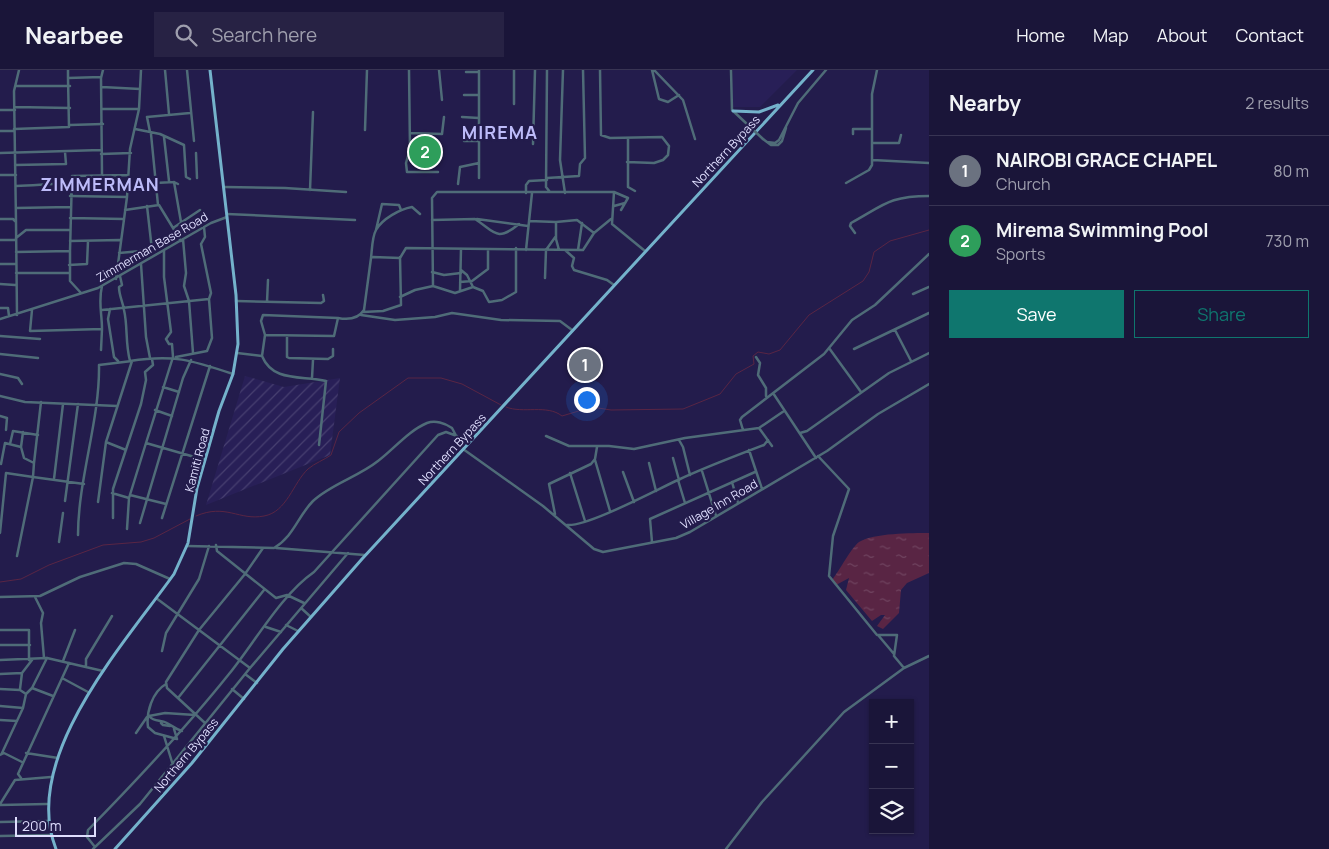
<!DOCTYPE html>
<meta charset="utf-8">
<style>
body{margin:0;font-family:Manrope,sans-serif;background:#272244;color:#f1f3f6}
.controls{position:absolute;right:15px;bottom:15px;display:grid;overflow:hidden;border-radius:0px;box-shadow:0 1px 4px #0004}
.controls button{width:45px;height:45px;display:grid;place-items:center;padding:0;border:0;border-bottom:1px solid #383453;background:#1a1539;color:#f1f3f6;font:25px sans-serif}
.scale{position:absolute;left:15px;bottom:12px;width:81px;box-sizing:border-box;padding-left:5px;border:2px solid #dfdefe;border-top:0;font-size:14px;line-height:18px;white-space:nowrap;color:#dfdefe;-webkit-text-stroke:4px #231c4c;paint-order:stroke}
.you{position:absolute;left:586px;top:329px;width:18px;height:18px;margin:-12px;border:4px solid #fff;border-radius:50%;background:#1a73e8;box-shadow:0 0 0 8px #1a73e833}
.badge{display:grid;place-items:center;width:32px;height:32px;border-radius:50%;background:#0f766e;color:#fff;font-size:16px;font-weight:700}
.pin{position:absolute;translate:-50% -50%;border:2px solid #fff;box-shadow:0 1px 5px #0006}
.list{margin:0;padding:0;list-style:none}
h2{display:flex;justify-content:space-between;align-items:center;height:65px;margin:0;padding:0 20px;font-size:21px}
h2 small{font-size:16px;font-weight:400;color:#9f9fae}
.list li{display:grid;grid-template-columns:32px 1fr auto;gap:15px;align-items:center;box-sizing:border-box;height:70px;padding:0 20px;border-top:1px solid #383453}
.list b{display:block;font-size:19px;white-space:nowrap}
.list p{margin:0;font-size:16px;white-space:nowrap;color:#9f9fae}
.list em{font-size:16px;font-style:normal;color:#9f9fae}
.actions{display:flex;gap:10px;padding:15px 20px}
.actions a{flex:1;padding:11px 0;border:1px solid #0f766e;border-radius:0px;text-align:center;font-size:18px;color:#0f766e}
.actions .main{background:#0f766e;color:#fff}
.icon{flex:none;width:28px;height:28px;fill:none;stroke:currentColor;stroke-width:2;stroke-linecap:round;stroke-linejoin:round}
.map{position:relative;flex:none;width:929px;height:779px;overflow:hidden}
header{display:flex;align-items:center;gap:30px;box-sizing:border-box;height:70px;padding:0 25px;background:#1a1539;border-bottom:1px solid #383453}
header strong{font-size:24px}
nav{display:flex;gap:28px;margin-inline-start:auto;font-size:18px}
.search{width:350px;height:45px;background:#272244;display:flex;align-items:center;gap:12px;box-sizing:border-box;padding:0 18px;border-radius:0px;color:#9f9fae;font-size:19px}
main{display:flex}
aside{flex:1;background:#1a1539}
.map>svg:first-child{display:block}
.built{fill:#281f57}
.industrial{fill:url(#industrial-furrows)}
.water{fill:url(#water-ripples)}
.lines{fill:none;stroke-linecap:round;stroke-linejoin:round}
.stream{stroke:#592544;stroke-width:1}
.minor{stroke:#4f6c78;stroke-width:2.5}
.major{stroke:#74b2cb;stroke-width:3}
.minor-bridge{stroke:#4f6c78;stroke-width:2.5}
.labels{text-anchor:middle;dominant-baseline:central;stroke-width:4.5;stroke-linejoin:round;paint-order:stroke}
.street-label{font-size:12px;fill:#dfdefe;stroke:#231c4c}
.district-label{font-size:18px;font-weight:bold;letter-spacing:1px;fill:#bdbbf9;stroke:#231c4c}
</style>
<header>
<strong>Nearbee</strong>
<div class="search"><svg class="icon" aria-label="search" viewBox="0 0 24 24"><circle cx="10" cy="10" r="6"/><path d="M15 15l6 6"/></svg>Search here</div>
<nav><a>Home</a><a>Map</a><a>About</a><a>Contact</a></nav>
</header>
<main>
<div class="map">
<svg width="929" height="779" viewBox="0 0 929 779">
<defs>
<pattern id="industrial-furrows" width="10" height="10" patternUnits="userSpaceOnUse" patternTransform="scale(1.25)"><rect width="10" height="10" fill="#281f57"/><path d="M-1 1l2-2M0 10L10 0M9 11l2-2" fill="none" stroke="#473f70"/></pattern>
<pattern id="water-ripples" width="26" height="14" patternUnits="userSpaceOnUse" patternTransform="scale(1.25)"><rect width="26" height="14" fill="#592544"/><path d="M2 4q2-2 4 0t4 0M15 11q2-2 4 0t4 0" fill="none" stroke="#704460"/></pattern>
</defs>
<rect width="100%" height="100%" fill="#231c4c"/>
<path class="built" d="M733 0H797L760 37H732Z"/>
<path class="industrial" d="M245 306 284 317 340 308 330 385 206 435Z"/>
<path class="water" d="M929 463V503L907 513 901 520 899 543 883 559 877 556 885 545H881L872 551 846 520 849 508 836 515 832 510C840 500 851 478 859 472 874 463 912 463 929 463Z"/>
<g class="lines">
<path class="stream" d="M506 337C523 344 547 334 562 346L582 340 598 338 611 340 683 339 720 324 736 304 754 294 753 286 758 282 769 284 780 280 809 245 863 211 869 202 874 182 890 171 929 160
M196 446C226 433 239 451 264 446 287 442 293 413 308 399 315 393 324 390 331 385L339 362 359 343 408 308H441L462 314 501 335
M0 512 21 509 49 495 103 475 141 472 154 468 190 449"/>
<path class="minor" d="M68 0V8L101 7
M165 0 169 44
M187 0 194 71
M409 0 410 79 406 93 407 102H438
M439 0 442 30
M479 0V108
M547 0 546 117 550 122
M563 0 560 90 565 123
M600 0 601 65 610 68 662 67 669 76 668 85 663 90 654 93 627 92
M652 0 659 29 668 32 679 25
M654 0 683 30 695 69
M731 0 732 40 747 54
M466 2H479
M16 16H70
M102 17 140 19
M464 25H479
M514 34V0
M15 37 70 38
M103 39H139
M0 40H15
M462 47 479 48
M70 55 103 54
M14 59 69 57 68 8
M135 59 160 64 184 75 186 107 190 109
M365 60 367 0
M0 61H13
M150 62 147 47 190 43
M410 63 442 64 444 47
M151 64 158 135
M853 64V59H872
M164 67 169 111
M628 68V117L635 121
M763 69 771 75H778L782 71 786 58
M464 71H479
M767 72 775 73 779 70 798 33 826 0
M873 73H899L901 65
M533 74 535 0
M0 83 101 80
M196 83 197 108
M101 84 131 83
M873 90 929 93
M15 95 66 94 65 82
M102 104 101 8 103 0
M0 105H16
M547 108 579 106 580 94 585 88 583 0
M174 112 181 152
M155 113 174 112 178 114
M846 113 869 100 872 95V24L877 0
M458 114 460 97 479 93
M16 116C36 116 51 113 70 114
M224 117 285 118 346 122
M310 120 313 42
M614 122 628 128 621 140
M526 123V115L529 111 547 110
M70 126 127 127
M614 136 625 133
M16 138 70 137
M125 140 159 135 173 158
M227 144 355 150
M70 148 124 149
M0 149H13L16 152 17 245
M477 149 528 156
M432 150 475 149C494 161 496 173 519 154
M529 151 556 152V169L559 180
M16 152 14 21 19 0
M556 152 577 150 594 163
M376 160 382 134 399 135 401 140
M855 163 850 156 851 153C884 135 889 126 929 126
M16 168 26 160H70
M183 169 186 203 184 216 189 231 193 283
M0 170H16
M70 171 120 170
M181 171 173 158 200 140
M526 180 532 123
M565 180 574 188 572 196 574 200 607 210 614 215
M578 180 582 153
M70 181 72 106 128 105
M164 181V207L171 262 166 269 169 274H172L173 287 146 373 205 390
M16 182 70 181V211L81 223
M119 183 152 180 147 136
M371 188C372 180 372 167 376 160 382 149 400 139 412 137L420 144
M0 194H16
M141 194 146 267 150 288
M69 195 87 194 88 171
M461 200 467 205 473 217
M432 202 444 205 461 203
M16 203H69
M120 206 122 215 119 217C119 226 123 232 124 240 128 257 125 272 130 291 173 284 191 290 233 304
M545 208 546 180 556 166
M116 209 127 127 130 79 139 39 141 0
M460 212 472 211 488 199V179
M0 214 15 215
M433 216 432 128 437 122H614L612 154 645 181
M460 221 461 179
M913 224 929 217
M400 227 415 220 433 216 455 223 473 217 483 221 489 232 502 230 516 222V178
M236 231 321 233 324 231 323 225
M267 232 268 210
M0 238H8L9 246
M110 239 108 249 114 287 118 291
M32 240 30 261 102 259C102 243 98 232 102 216
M102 240 209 229 211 223 201 174 205 167 204 157
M363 242 383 241 401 235 400 187
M361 245 395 250 435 247 452 243 501 250 560 251 572 260
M0 249 98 218 211 153 227 147
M895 260 911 291
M265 265 261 251 263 245 338 248
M0 266 40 269
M287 266V287L289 288 328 289 333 286V279
M829 278 861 322
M854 279 929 243
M101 280 102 259
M237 283 262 286 265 265 334 266 338 248C348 250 358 249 364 240L371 188 373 187 400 188 406 178 583 180 594 163 611 149
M0 284 38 288
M262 286C273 313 303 305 326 311L319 375
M176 287 207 281 212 268 209 229
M756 287 760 293 758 305 766 318V326
M0 304 18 308 22 314
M312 308 313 290
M163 317 179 322
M773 323 816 388
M0 326 25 332 117 336
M155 340 172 346
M0 346 7 348 6 360
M759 358 772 376
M743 360 740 350 742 347 824 284 852 250 875 235 929 184
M800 363 807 361 889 303 929 283
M546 366 569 376H609L634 379 685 368 759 358 784 341
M679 370 683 377 690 405
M106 372 126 380
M10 374 13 361 38 365
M21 377 23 362
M749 380 762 419
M673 388 679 410
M595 390 610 441
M34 393 41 332
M649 393 656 421
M702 401 716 446
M623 402 634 432
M570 403 585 451
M54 409 63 334
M678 410 685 433
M732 412 738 433
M112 423 129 428
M130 425 166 434
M65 431 78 334
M555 444 549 414 591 394 595 389 597 377
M113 448V419L141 334 146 310 145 302 153 295 152 289
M162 448 210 296
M140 453 183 308 191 290
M567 455C587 457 656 420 678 410 706 397 735 386 764 375L768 370
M127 459 129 428 146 373
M0 463 6 403 33 407 34 393 24 388 21 377 5 373 1 394
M78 465C78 409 100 350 99 295L132 291 106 372 98 432
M59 472 63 443
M652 472 650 449 755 402
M216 475 217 481 276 528 287 525 304 533
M187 476 274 478C294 466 298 446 313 431 331 414 358 407 378 391 394 379 408 361 427 353 435 350 445 353 452 358L463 379 543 436 594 479 603 482 676 468 690 462 827 381 878 344 929 314
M276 478 365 485
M17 486 33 407 84 414
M0 527 40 526 80 507 124 493 136 494 170 509
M35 527 43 543 41 553 44 588
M156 528 250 598
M301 538 311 547
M286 555 298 561
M266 557 281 562
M0 560H29V590
M878 565 894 584
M0 575H30
M162 581 166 563 199 509 209 476
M0 590 47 588 103 601
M63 591 75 560
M86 596V589L112 546
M904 598 929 586
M0 604 22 603 32 590
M245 604 257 613
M62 608 88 622
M166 614C152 622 146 643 148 657L155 663 177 669
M32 618 53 626
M0 619 20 620 26 624
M20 619 22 603
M232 619 244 629
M178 628 264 520
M0 636 23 638
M149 646 165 643 195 645
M149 646C155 653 160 649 167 653 173 656 175 659 182 661
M0 650 17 651
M161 653 163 655 170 656
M205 653 167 618 166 612 199 560 245 504 263 478
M174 659 177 669
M136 663 147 647
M164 666 172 692
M2 683 23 638 26 624 32 618 47 588
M26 683 58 688
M0 685 4 683 22 692
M21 708 18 704 69 593
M0 734 15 710 51 707
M0 735 47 734
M0 752 48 751
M0 766 51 765
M95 777 87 767 88 760C137 710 185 659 229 604 255 572 281 525 314 502L438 365 446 362 457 366
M93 779 140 734 250 598 348 483
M726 779 762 732 844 642 904 598 894 586 897 565H877L829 506 833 466 849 419 818 386"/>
<path class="major" d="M733 41 759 42 778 35
M56 779C20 688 124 574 174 504L188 473 197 418 219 341 233 304 238 274 236 225 210 0
M115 779 192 693 283 579 362 489 813 0"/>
<path class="minor-bridge" d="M747 54 763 69"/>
</g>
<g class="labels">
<g class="street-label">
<text transform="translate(726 81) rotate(-47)">Northern Bypass</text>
<text transform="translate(152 177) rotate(-30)">Zimmerman Base Road</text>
<text transform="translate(452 379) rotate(-47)">Northern Bypass</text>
<text transform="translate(197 390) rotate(-75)">Kamiti Road</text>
<text transform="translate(719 434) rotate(-30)">Village Inn Road</text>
<text transform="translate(186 685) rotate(-50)">Northern Bypass</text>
</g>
<g class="district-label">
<text x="500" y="62">MIREMA</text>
<text x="100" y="114">ZIMMERMAN</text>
</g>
</g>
</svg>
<div class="controls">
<button>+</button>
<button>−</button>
<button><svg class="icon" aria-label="layers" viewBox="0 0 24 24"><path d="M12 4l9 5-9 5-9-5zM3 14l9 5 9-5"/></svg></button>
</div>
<div class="scale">200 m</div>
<div class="you"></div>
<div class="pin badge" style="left:585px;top:295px;background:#6b7280">1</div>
<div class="pin badge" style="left:425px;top:82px;background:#2e9e5b">2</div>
</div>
<aside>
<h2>Nearby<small>2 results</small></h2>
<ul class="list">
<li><span class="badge" style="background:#6b7280">1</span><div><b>NAIROBI GRACE CHAPEL</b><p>Church</p></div><em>80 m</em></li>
<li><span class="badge" style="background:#2e9e5b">2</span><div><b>Mirema Swimming Pool</b><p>Sports</p></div><em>730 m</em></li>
</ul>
<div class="actions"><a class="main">Save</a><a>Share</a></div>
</aside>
</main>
